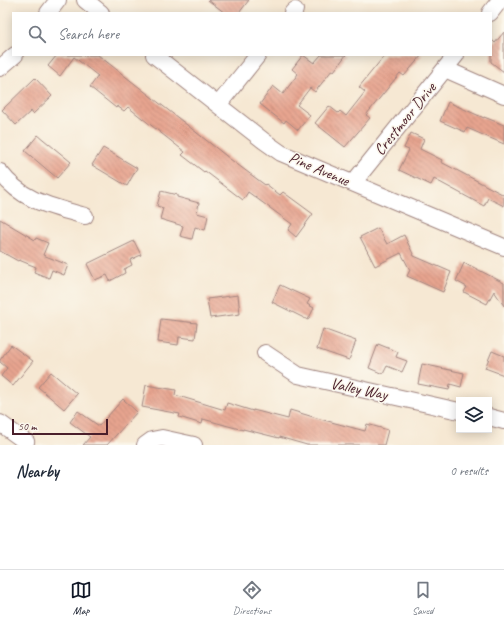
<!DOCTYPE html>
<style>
body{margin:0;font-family:Caveat,sans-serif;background:#f6f6f7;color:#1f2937}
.controls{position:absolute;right:12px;bottom:12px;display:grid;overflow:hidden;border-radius:0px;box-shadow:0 2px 10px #0003}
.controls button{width:36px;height:36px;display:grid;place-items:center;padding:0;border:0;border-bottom:1px solid #e0e1e3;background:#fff;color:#1f2937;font:20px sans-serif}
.scale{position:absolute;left:12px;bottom:10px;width:96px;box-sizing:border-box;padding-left:4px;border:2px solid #4a1f2b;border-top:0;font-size:11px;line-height:14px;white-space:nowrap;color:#4a1f2b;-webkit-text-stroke:3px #fbf7ec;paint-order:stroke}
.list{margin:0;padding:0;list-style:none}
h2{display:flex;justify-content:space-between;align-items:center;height:52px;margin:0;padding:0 16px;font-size:17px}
h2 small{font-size:13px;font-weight:400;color:#747a83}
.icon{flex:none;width:22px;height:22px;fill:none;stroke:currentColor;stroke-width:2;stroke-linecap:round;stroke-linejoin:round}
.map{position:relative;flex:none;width:504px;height:445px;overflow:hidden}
.search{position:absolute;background:#fff;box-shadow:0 2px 10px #0003;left:12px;right:12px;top:12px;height:44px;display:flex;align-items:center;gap:10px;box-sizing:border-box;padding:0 14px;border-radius:0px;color:#747a83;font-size:15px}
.sheet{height:124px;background:#fff}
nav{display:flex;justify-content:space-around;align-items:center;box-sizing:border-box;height:56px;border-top:1px solid #e0e1e3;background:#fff;font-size:11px;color:#747a83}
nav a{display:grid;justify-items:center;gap:2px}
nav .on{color:#111827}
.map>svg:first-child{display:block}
.building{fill:url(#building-back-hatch)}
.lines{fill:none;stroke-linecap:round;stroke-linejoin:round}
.minor-casing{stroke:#a0847f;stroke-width:18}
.minor{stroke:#fff;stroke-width:16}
.labels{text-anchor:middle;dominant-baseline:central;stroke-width:3;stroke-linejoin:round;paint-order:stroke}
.street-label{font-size:16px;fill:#4a1f2b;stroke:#fbf7ec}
</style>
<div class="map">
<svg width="504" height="445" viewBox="0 0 504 445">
<defs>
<pattern id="building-back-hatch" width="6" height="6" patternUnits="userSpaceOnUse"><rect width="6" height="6" fill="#e7a48f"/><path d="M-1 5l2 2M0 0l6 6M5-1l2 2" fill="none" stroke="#bd8575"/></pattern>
</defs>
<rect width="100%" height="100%" fill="#fbf7ec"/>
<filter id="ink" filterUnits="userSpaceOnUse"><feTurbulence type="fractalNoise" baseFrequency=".025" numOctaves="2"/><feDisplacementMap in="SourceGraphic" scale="8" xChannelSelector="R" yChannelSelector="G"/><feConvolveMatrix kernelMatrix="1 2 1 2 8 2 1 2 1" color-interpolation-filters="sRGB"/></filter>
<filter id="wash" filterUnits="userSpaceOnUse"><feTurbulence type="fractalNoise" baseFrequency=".012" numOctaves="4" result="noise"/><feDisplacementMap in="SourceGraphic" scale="16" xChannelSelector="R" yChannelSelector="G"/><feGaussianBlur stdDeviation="0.9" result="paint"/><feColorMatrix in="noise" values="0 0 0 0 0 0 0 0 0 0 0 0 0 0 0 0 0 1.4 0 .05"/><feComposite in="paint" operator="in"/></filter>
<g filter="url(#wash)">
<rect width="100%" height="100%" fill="#f6e8d3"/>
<g id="blocks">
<path class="building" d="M208 0H249L239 13H225Z
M504 32V72L491 62V39L495 43Z
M57 55H98L149 95 230 159 265 185 266 184 280 195 283 192 313 214 296 237 288 230 292 224 248 192 243 200 205 171 204 172 182 155 185 152 128 107 124 111 117 106 116 108 90 87 98 76 74 57 60 76 48 66Z
M303 55 314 63 321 55H346L334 71 332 70 315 92 310 88 297 105 310 115 298 130 286 120 284 123 260 104 273 86 283 94 298 74 292 69Z
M385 55H422L404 76 400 73 366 115 370 118 345 147 315 123 329 106 338 113 340 111 346 116 365 92 359 87Z
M35 78 52 96 33 114 31 111 16 125 2 110Z
M448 102 484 118V117L504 125V144L467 128 465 132 440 121Z
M411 133 424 139 420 149 442 160 441 162 504 195V206L488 198 484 206 434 179 431 185 399 170 409 150 404 148Z
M38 135 71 162 57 178 25 151Z
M103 148 137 168 127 186 92 165Z
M161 191 177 195V197L199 203 197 213 208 216 205 230 195 227 192 239 180 236 183 226 160 219 163 208 157 206Z
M0 219 35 240 36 238 48 243 43 255 68 265 64 275 52 270 49 278 34 272 36 267 19 260 18 261 0 251Z
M378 228 387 244 404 235 414 256 451 272 443 292 407 276 410 270 401 253 375 266 360 237Z
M134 241 141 255 130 260 132 265 124 269 125 273 110 281 107 275 95 280 87 264Z
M464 263 471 267V266L504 283V306L494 291 487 304 464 292 467 287 456 281Z
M280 285 310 299 307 304 314 308 308 320 272 302Z
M238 295 240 314 210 318 207 299Z
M161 319 197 323 195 339 179 337 178 345 158 342Z
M323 329 356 341 349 360 317 349Z
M378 344 398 352 396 357 407 361 402 372 387 366 383 374 369 368Z
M11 345 33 361 13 386 1 376 7 368 0 362V360Z
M492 351 504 356V375L485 368Z
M422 364 464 373 461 387 450 384 449 390 418 384Z
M51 372 77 394 64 409 38 387Z
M146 385 176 390 175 395 225 410 227 403 253 411V410L288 419 290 410 320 419 365 431 367 424 388 430 384 445H307L279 437V438L243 429V430L203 419 202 424 179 417 180 414 142 407Z
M123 399 137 412 107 445H83L90 437 70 422 78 411 99 426Z"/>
</g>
</g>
<g filter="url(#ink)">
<use href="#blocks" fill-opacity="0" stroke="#a0847f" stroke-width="1"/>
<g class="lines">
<g class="minor-casing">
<path id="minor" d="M85 0 101 13
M48 13 58 0
M292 13 295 10
M490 13 500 0
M154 55 264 141 281 153 504 247
M0 68 15 55
M445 69 504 95
M218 105 258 55
M0 172C23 202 51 206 85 216
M353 183 456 55
M265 353 298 375 459 411
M489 417 504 421
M0 423 26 442 25 445
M145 445 152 440 162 438 194 445"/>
</g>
<use href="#minor" class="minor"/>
</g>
</g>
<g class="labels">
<g class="street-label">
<text transform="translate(405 119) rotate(-51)">Crestmoor Drive</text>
<text transform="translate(319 169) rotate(23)">Pine Avenue</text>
<text transform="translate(359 389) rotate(12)">Valley Way</text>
</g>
</g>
</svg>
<div class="controls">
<button><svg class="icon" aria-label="layers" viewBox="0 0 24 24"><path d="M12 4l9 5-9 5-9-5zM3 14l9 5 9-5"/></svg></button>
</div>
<div class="scale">50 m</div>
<div class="search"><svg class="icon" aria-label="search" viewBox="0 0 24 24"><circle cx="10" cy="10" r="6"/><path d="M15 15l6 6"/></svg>Search here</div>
</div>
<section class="sheet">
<h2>Nearby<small>0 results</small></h2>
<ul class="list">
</ul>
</section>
<nav>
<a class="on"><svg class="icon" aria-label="map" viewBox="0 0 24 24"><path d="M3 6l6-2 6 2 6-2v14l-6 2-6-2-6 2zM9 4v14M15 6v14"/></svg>Map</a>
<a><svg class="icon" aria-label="directions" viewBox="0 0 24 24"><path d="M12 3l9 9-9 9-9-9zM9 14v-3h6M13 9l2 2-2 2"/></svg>Directions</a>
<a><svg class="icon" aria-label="saved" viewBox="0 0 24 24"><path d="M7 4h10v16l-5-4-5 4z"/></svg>Saved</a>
</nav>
